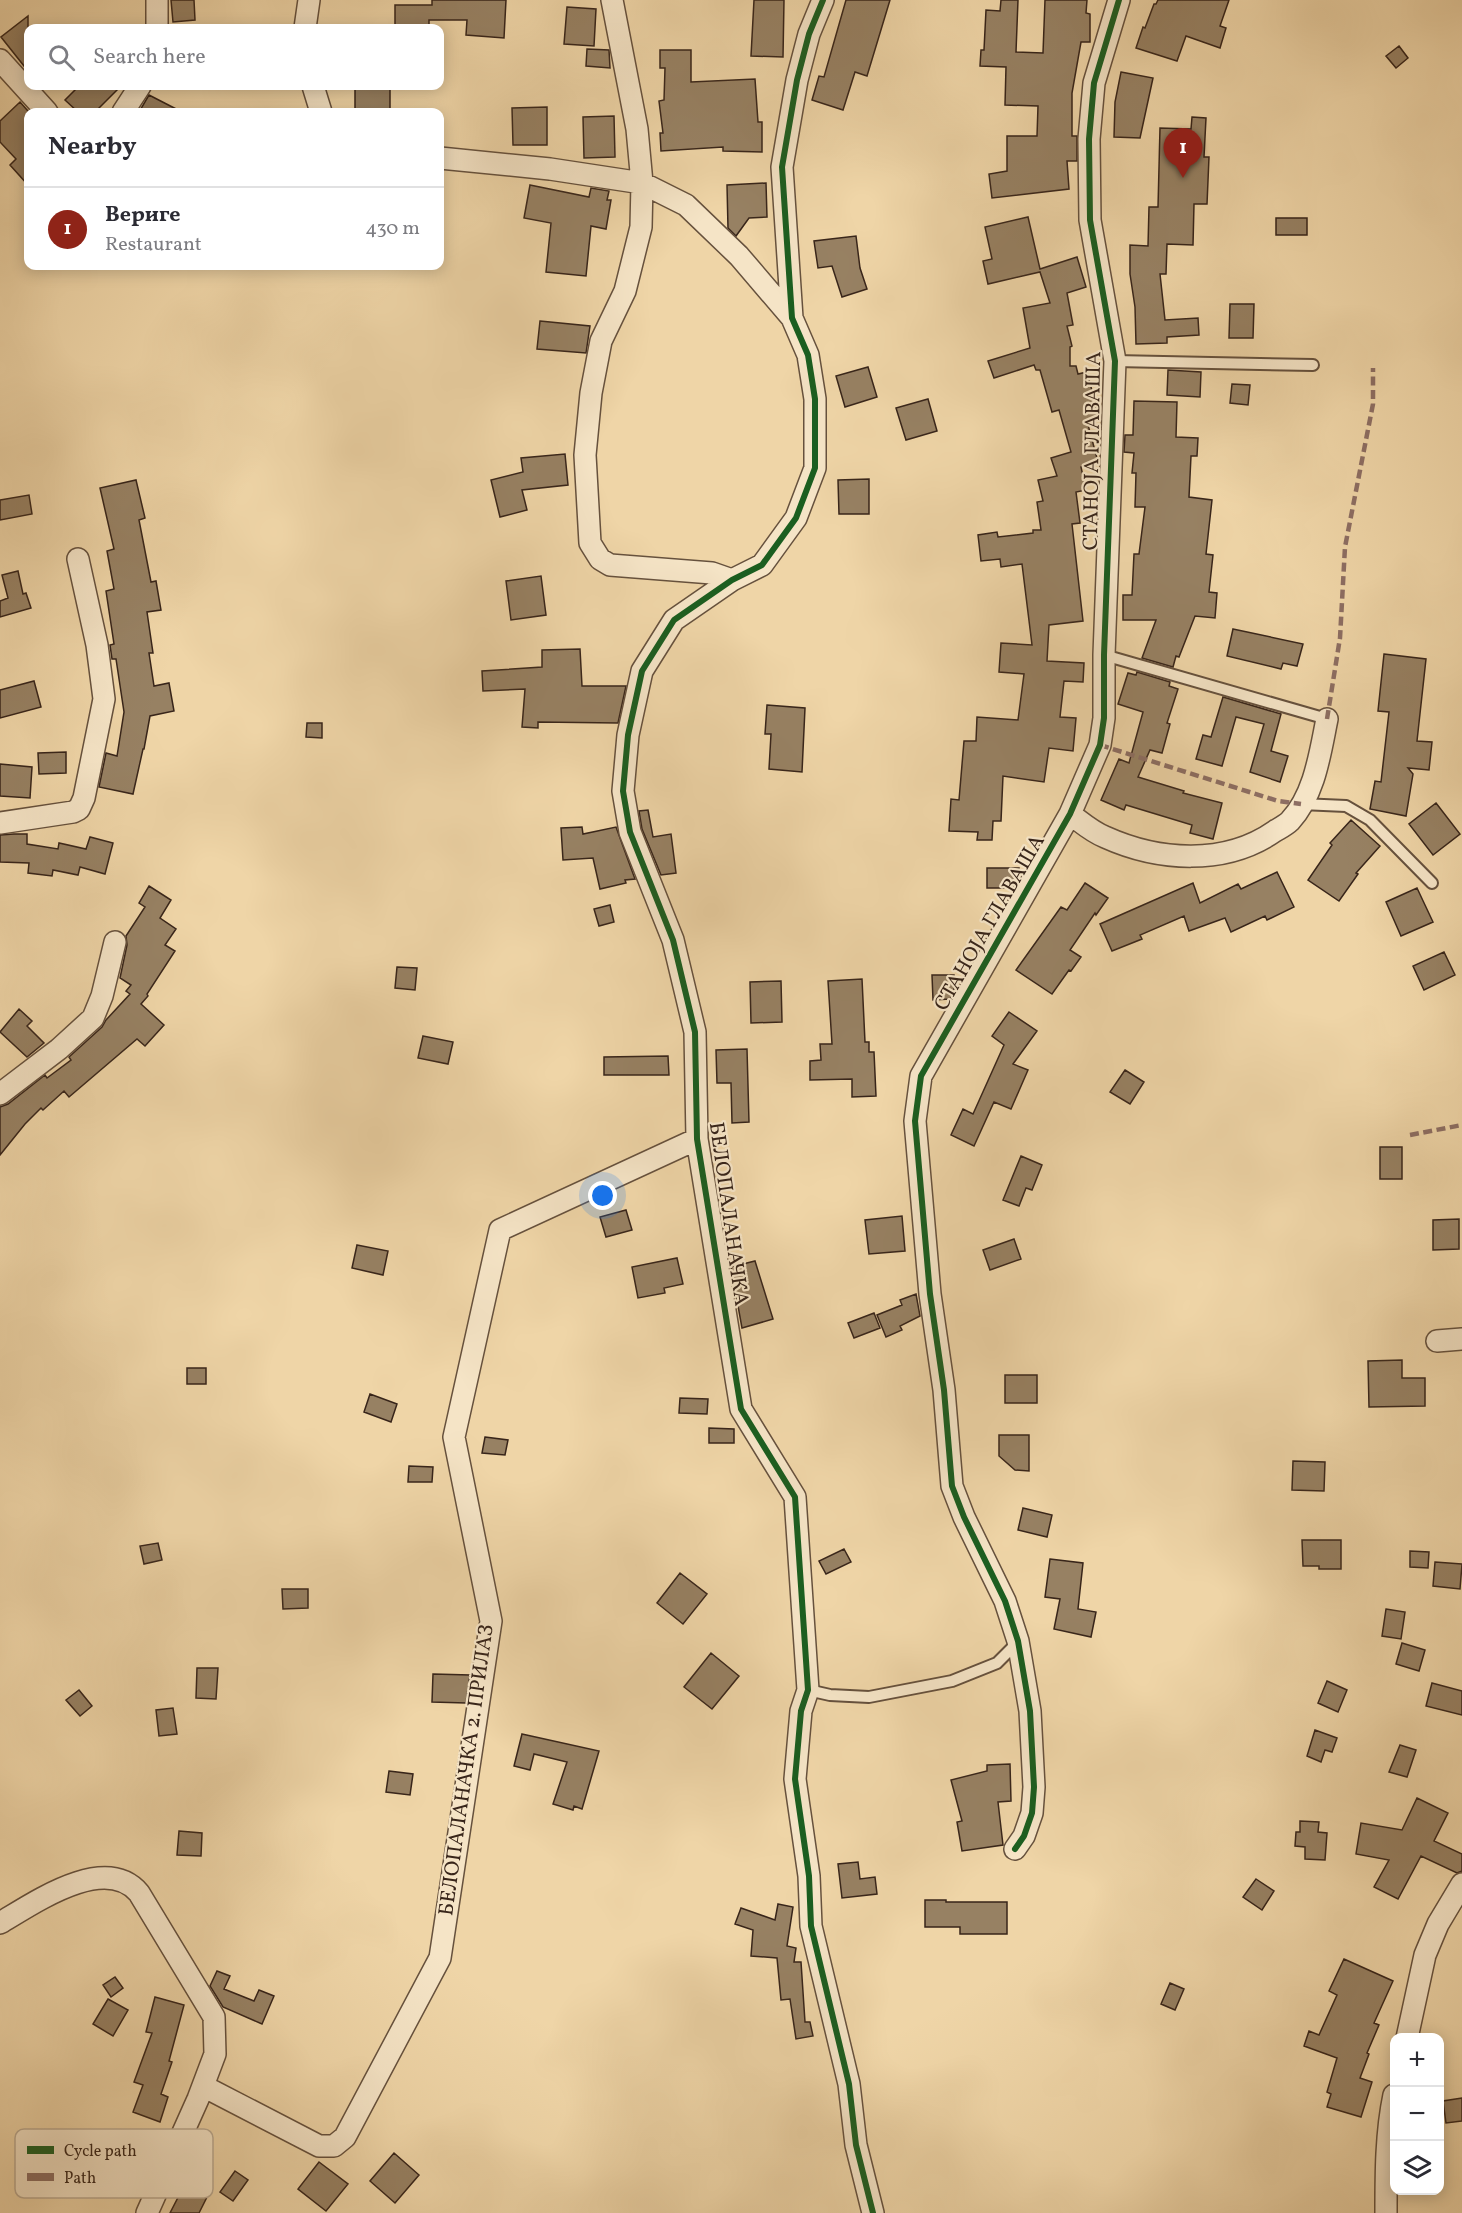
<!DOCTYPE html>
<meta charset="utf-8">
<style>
body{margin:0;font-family:Vollkorn,serif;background:#f2f2f3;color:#2b2b33}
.controls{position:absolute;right:18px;bottom:18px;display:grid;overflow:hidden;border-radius:12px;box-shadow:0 3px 15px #0003}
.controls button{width:54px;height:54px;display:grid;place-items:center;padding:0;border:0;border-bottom:2px solid #e1e1e2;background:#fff;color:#2b2b33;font:30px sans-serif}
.you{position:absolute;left:603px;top:1196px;width:21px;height:21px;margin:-15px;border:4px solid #fff;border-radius:50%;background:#1a73e8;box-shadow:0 0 0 9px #1a73e833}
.badge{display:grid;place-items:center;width:39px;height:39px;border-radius:50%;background:#8f2418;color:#fff;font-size:20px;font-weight:700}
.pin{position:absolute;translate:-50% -50px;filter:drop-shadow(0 2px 3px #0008)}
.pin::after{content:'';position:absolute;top:32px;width:21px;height:18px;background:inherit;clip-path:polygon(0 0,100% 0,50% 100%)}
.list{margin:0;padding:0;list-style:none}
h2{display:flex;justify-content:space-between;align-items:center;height:78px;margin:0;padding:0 24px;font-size:26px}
h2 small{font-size:20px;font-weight:400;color:#7c7c81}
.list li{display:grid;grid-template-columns:39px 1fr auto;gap:18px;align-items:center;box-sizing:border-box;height:84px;padding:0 24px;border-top:2px solid #e1e1e2}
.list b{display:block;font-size:22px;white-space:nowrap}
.list p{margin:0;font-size:20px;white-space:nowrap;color:#7c7c81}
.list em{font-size:20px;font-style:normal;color:#7c7c81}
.icon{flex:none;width:33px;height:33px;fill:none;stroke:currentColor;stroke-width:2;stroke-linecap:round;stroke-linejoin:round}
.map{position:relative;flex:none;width:1462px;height:2213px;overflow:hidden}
.search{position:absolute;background:#fff;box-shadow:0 3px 15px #0003;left:24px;top:24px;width:420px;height:66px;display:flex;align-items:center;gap:15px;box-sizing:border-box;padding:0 21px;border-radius:12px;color:#7c7c81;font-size:22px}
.panel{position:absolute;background:#fff;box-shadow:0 3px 15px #0003;left:24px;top:108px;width:420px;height:162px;border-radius:12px}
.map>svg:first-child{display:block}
.building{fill:#978163;stroke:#38251a;stroke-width:1.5}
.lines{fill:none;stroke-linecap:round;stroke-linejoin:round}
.service-casing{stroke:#66513d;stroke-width:14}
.minor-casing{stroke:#66513d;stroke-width:24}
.service{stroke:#f5e4c6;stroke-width:10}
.minor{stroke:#f5e4c6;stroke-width:21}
.quiet{stroke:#8d6e63;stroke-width:4.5;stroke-dasharray:9 4.5;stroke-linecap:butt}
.cycleway-casing{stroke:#f5e4c6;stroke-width:10}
.cycleway{stroke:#1b5e20;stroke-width:6}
.labels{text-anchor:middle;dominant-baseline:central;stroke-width:4.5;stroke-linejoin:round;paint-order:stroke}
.street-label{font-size:21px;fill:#38251a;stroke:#f5e4c6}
.key{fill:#f5e4c6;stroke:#bcab92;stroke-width:1.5}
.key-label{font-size:16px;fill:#38251a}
</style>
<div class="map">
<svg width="1462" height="2213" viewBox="0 0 1462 2213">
<rect width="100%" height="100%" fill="#efd5a7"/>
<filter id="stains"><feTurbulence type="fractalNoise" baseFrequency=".00333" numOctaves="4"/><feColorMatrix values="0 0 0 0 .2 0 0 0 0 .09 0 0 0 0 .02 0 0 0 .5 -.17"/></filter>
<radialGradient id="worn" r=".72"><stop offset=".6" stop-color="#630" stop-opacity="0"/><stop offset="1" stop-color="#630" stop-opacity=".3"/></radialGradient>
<path class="building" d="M171 0H194L195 20 173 22Z
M432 0H506L504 38 466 35 467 20H429V28H395V5H432Z
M754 0H784L783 57 751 56Z
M846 0H890L867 76 855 72 843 110 812 100 819 76 824 77Z
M1001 0H1018L1016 52 1043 53 1045 0H1087L1086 13 1090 14V42H1081L1072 93V136H1077V161H1067L1069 189 992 198 989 174 1007 171V136H1037L1038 106 1005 105 1006 67 980 66 981 50H984L986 10 1000 11Z
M1158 0H1229L1220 26 1226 28 1220 48 1186 36 1177 61 1136 48 1143 27 1145 28 1154 4H1156Z
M567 7 596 9 594 46 564 44Z
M28 16V71L1 37Z
M1399 46 1408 58 1396 68 1386 56Z
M587 49 609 50 610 68 586 66Z
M660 50H691V82L755 79 758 122H762V152L723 151V147L661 151 660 133H663L659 101 664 100 665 68H660Z
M1121 72 1153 78 1140 138 1114 137 1115 102Z
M79 86H121L95 112H78L65 100Z
M355 88H390V112H355Z
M149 95 182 112H139Z
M20 102 28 111V185L10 165 16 159 0 142V121Z
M547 107V145H513L512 108Z
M614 116 615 157 584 158 583 117Z
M1192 117 1206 118 1204 157H1209L1207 204H1194L1193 245 1167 244 1166 274H1160L1165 320 1198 318 1199 335 1167 337V343L1136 344 1135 307 1130 274V245L1148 246 1149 207H1158L1160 128 1191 129Z
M766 183 767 217 749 218 736 236 728 228 727 185Z
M530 185 589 197 591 188 609 191 607 200H611L606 229 591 226 586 276 546 272 551 223 524 218Z
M1028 217 1040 269 1077 257 1086 287 1067 293 1073 325 1067 326 1072 346 1070 347V366H1076L1078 374 1087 372 1099 417 1087 421 1098 462 1081 467 1086 490 1076 492 1080 523 1072 524 1083 621 1049 625 1047 661 1084 663 1083 682 1064 681 1060 717 1076 718 1073 751 1049 748 1044 782 1003 776 1001 821H993L992 840H977L978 832 949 831 951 799 959 800 964 741H976L977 717 1018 720 1024 674 999 672 1001 643 1032 645 1022 564 1001 567 1000 559 981 561 978 535 997 532 998 537 1033 533V530H1041L1037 502 1043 501 1038 480 1057 476 1051 458 1071 452 1059 410 1052 412 1040 370H1036L1034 365 994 378 988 361 1030 348 1023 308 1050 303 1040 272 988 284 983 261 992 259 985 227Z
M1276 218H1307V235H1276Z
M856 236 860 268 867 289 842 297 832 266 818 268 814 241Z
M1230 304H1254L1253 338H1229Z
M540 321 590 326 586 353 537 349Z
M868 367 877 397 845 407 836 376Z
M1168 370 1201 372 1200 397 1167 395Z
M1232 384 1250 385 1248 405 1230 403Z
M928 399 937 431 906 440 896 408Z
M1134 401 1177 402 1176 437 1198 438 1197 456H1191L1189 497 1212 500 1206 554 1213 555 1209 592 1217 593 1215 618 1195 616 1179 657 1176 656 1173 667 1142 658 1156 620H1123V595H1132L1134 554H1139L1145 507H1135L1136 473H1132L1134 453 1124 452 1125 435H1133Z
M565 454 568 485 522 490 527 510 500 517 491 480 523 472 521 458Z
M869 479V514H839L838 480Z
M136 480 145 518 139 520 151 582 156 581 161 610 147 612 153 653H149L154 686 169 683 174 711 150 716 144 749H143L133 794 99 787 106 753 117 756 124 712 116 659H112L110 645 114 644 106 591 114 589 107 551 114 549 100 488Z
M29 495 32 514 0 520V500Z
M18 571 23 594 26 593 31 608 0 617V601L8 598 2 575Z
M541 576 546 615 511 620 506 581Z
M1233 629 1303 644 1297 666 1283 663 1281 669 1227 656Z
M580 649 582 686H626L618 723 538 722V728L522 727 525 689 483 691 482 671 542 667V650Z
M1384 654 1426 659 1417 741 1432 742 1429 770 1408 768 1413 774 1406 816 1370 809 1375 781 1381 782 1389 712 1378 711Z
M1137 672 1170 682 1169 686 1178 689 1167 723 1170 724 1162 753 1150 750 1138 777 1184 791 1183 793 1222 803 1213 839 1190 833 1192 825 1126 805 1124 810 1101 800 1119 759 1129 763 1143 712 1118 704 1128 673 1136 675Z
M34 681 41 707 0 718V690Z
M1223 697 1281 714 1271 751 1288 756 1280 782 1250 772 1264 724 1236 717 1222 766 1196 759 1203 735 1211 737Z
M767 705 805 708 802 772 769 769 771 734H765Z
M307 723H322V738L306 737Z
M66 752V773L39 774 38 753Z
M0 764 32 767 30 798 0 796Z
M1436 803 1460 834 1433 855 1409 824Z
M648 810 653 837 671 834 676 873 661 875 642 829 639 811Z
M1351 820 1380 846 1356 873 1358 874 1339 901 1308 880 1332 845 1330 843Z
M582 827 583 834 616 827 635 879 625 880 626 883 600 889 593 858 563 860 561 828Z
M14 834H27V844L58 849 59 843 86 849 90 837 113 843 105 874 80 867 78 875 53 870 52 876 28 873 29 863 0 862V835Z
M987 868H1019V878L1013 888H987Z
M1277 872 1294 907 1267 920 1265 916 1231 932 1225 918 1189 931 1184 916 1140 935 1142 939 1112 951 1100 924 1193 883 1200 903 1238 884 1241 889Z
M1085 883 1108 898 1096 915 1095 913 1070 950 1081 957 1071 971 1069 970 1052 994 1016 970 1061 907 1067 910Z
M149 886 171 900 160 918 176 929 165 945 175 951 147 994 148 996 141 1004 164 1025 145 1046 137 1039 69 1097 64 1091 43 1110 41 1108 25 1124 0 1155V1107L8 1104 45 1075 47 1078 71 1060 69 1057 102 1027 106 1020 130 994 126 991 131 985 120 978 127 945 126 936 145 907 139 903Z
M1417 888 1433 922 1401 936 1386 902Z
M610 905 614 922 599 926 594 909Z
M1444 952 1455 975 1424 990 1413 966Z
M397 967 417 968 415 990 395 988Z
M932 975H954V992L950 999 933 1000Z
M862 979 865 1042H869V1052H874L876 1096 852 1097V1079L810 1080V1061L821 1060 820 1044H832L828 981Z
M781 981 782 1022 751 1023 750 982Z
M19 1009 32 1021 27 1026 44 1043 27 1057 0 1032Z
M1009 1012 1037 1031 1013 1064 1028 1070 1011 1109 994 1102 974 1146 951 1135 963 1109 973 1114 1004 1045 992 1036Z
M423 1036 453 1042 448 1064 418 1058Z
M747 1049 749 1122 732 1123 731 1083H717L716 1050Z
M668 1056 669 1075H604V1057Z
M1125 1070 1144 1082 1130 1104 1110 1092Z
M1380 1147H1402V1179H1380Z
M1021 1156 1042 1165 1032 1190 1026 1188 1019 1206 1003 1200Z
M626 1210 632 1230 606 1237 600 1217Z
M902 1216 905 1251 869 1254 865 1220Z
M1459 1219V1249L1433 1250V1220Z
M1014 1239 1021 1259 990 1270 983 1250Z
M357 1245 388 1251 383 1275 352 1268Z
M677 1258 683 1284 664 1288 665 1293 638 1298 632 1267Z
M755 1261 773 1319 742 1328 731 1267Z
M916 1294 920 1316 900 1326 902 1330 886 1337 877 1315 902 1305 900 1300Z
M874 1313 880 1328 854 1338 848 1323Z
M1402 1360V1378H1425V1406L1369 1407 1368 1361Z
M187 1368H206V1384H187Z
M1005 1375H1037V1403H1005Z
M370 1394 397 1404 391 1422 364 1412Z
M680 1398 708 1399 707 1414 679 1413Z
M709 1428 734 1429V1443H709Z
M999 1435H1029V1471L1015 1470 999 1456Z
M485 1437 508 1440 505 1455 482 1453Z
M1293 1461 1325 1462 1324 1491 1292 1490Z
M409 1466 433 1467 432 1482H408Z
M1023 1508 1052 1515 1047 1537 1018 1530Z
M1302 1540H1341V1569H1319V1566H1303Z
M158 1543 162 1560 144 1564 140 1546Z
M844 1549 851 1562 826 1574 819 1561Z
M1410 1551 1429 1552 1428 1568 1410 1567Z
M1050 1559 1083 1563 1078 1609 1096 1612 1091 1637 1054 1629 1060 1599 1045 1597Z
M1435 1562 1462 1564 1460 1589 1433 1586Z
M680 1573 707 1594 683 1624 657 1603Z
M282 1589H308V1608L283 1609Z
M1386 1609 1405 1612 1401 1639 1382 1636Z
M1402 1643 1425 1650 1419 1671 1396 1664Z
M711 1653 739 1676 712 1709 684 1687Z
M197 1668H218L216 1699 196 1698Z
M433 1674 470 1675 466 1703 432 1702Z
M1327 1681 1347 1690 1338 1712 1318 1703Z
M1432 1683 1462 1691V1715L1426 1706Z
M79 1690 92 1706 80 1716 66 1700Z
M173 1708 177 1734 159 1736 156 1710Z
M1315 1730 1337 1738 1332 1752 1325 1750 1321 1762 1307 1756Z
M522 1734 599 1751 582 1809 574 1806 573 1810 553 1804 567 1762 534 1754 530 1770 514 1766Z
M1400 1745 1416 1750 1407 1777 1389 1772Z
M1010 1764 1011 1801 998 1802 1003 1845 962 1851 957 1822 962 1821 951 1780 987 1771V1765Z
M389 1771 413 1774 410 1795 386 1792Z
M1417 1798 1448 1813 1434 1841 1462 1854V1871L1457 1873 1421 1856 1398 1899 1374 1887 1389 1860 1356 1854 1361 1823 1402 1830Z
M1300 1821 1319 1822 1318 1832 1327 1833 1325 1860 1305 1859V1847L1295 1846 1296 1832H1300Z
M179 1831 202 1833 201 1856 177 1855Z
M858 1862 860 1879 875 1877 877 1894 842 1898 838 1864Z
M1256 1879 1274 1891 1262 1910 1243 1897Z
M925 1900H946V1902H1007V1934H960V1927H925Z
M778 1904 793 1907 787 1946 796 1948 794 1962H801L805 2022H810L813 2036 796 2039 790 1999 781 2000 777 1958 751 1956 753 1930 735 1924 741 1908 775 1920Z
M1344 1959 1393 1981 1374 2023 1379 2025 1367 2053 1369 2054 1360 2078 1372 2082 1361 2117 1327 2107 1331 2094 1327 2092 1337 2058 1304 2046 1309 2031 1319 2035 1337 1995 1329 1991Z
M217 1971 230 1976 224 1989 254 2001 259 1990 274 1996 262 2024 223 2007 210 1986Z
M115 1977 123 1988 111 1997 103 1985Z
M1170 1983 1184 1989 1175 2010 1161 2004Z
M155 1997 184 2005 169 2061 172 2062 161 2094 168 2097 160 2122 133 2112 143 2085 134 2082 152 2033 146 2032Z
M108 1999 128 2010 113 2036 93 2024Z
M1462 2098V2121L1446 2123 1443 2101Z
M394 2153 419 2175 395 2203 370 2181Z
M319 2162 348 2184 326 2211 298 2189Z
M235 2171 248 2180 233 2201 220 2192Z
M187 2180 210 2191 199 2213H170Z"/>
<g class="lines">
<g class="service-casing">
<path id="service" d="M1115 361 1313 365
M1104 655 1327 719
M1301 804 1346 806 1370 820 1432 883
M808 1690 830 1695 869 1697 952 1681 997 1663 1018 1642"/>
</g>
<g class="minor-casing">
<path id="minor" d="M157 0V28
M612 0 637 129 642 183 641 227 625 291 601 341 591 393 585 455 590 543 600 559 610 565 712 573 732 580
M823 0 809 34 797 80 782 167 792 318 808 355 815 399V468L796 518 762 565 732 580 674 620 642 671 628 735 623 791 630 832 673 940 695 1032 697 1139 741 1409 795 1497 808 1690 801 1711 795 1779 809 1876 811 1926 849 2084 856 2145 873 2213
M305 28 309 0
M0 60 47 112
M313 86 321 112
M123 112 140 86
M440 158 550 169 642 183 686 205 739 256 792 318
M1070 814C1081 822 1092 832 1105 837 1158 861 1225 866 1275 831 1280 828 1286 825 1290 821 1315 794 1320 753 1327 719
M0 823 73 812 79 809 84 798 104 699 97 645 78 559
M0 1094 59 1049 93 1018 102 996 115 942
M1437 1341 1462 1339
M1015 1849 1024 1836 1032 1813 1034 1787 1030 1711 1018 1641 1005 1601 964 1517 952 1486 944 1390 930 1294 915 1121 921 1076 1070 814 1100 745 1104 718V655L1115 361 1090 220 1089 139 1094 83 1119 0
M0 1923C34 1903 105 1853 139 1893L214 2017 215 2054 198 2099 147 2213
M1407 2038 1425 1955 1438 1924 1462 1884
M203 2086 319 2146H334L345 2137 440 1958 491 1621 454 1437 500 1230 697 1139
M1386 2213C1386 2174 1386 2133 1394 2095"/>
</g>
<use href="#service" class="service"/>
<use href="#minor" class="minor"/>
<path class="quiet" d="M1327 719 1340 638 1345 547 1373 404V368
M1100 745 1278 801 1301 804
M1410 1135 1462 1125"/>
<g class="cycleway-casing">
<path id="cycleway" d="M823 0 809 34 797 80 782 167 792 318 808 355 815 399V468L796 518 762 565 732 580 674 620 642 671 628 735 623 791 630 832 673 940 695 1032 697 1139 741 1409 795 1497 808 1690 801 1711 795 1779 809 1876 811 1926 849 2084 856 2145 873 2213
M1015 1849 1024 1836 1032 1813 1034 1787 1030 1711 1018 1641 1005 1601 964 1517 952 1486 944 1390 930 1294 915 1121 921 1076 1070 814 1100 745 1104 718V655L1115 361 1090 220 1089 139 1094 83 1119 0"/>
</g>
<use href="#cycleway" class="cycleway"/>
</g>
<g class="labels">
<g class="street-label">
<text transform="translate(1093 451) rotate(-89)">СТАНОЈА ГЛАВАША</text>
<text transform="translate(990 923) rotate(-60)">СТАНОЈА ГЛАВАША</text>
<text transform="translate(728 1214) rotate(82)">БЕЛОПАЛАНАЧКА</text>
<text transform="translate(467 1770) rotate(-82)">БЕЛОПАЛАНАЧКА 2. ПРИЛАЗ</text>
</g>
</g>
<rect x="15" y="2129" width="198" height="69" rx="9" class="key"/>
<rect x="27" y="2146" width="27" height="8" fill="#1b5e20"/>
<rect x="27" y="2173" width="27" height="8" fill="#8d6e63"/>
<g class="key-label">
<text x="64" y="2156">Cycle path</text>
<text x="64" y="2183">Path</text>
</g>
<rect width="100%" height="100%" filter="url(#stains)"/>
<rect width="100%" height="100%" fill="url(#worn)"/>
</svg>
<div class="controls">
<button>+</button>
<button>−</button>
<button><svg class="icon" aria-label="layers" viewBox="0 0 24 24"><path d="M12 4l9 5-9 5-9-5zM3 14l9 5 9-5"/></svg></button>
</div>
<div class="you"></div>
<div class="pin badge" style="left:1183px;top:178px">1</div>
<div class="search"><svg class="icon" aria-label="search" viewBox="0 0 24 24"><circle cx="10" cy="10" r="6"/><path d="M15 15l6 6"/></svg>Search here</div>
<section class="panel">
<h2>Nearby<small></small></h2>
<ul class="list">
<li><span class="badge">1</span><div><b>Вериге</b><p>Restaurant</p></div><em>430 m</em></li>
</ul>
</section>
</div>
